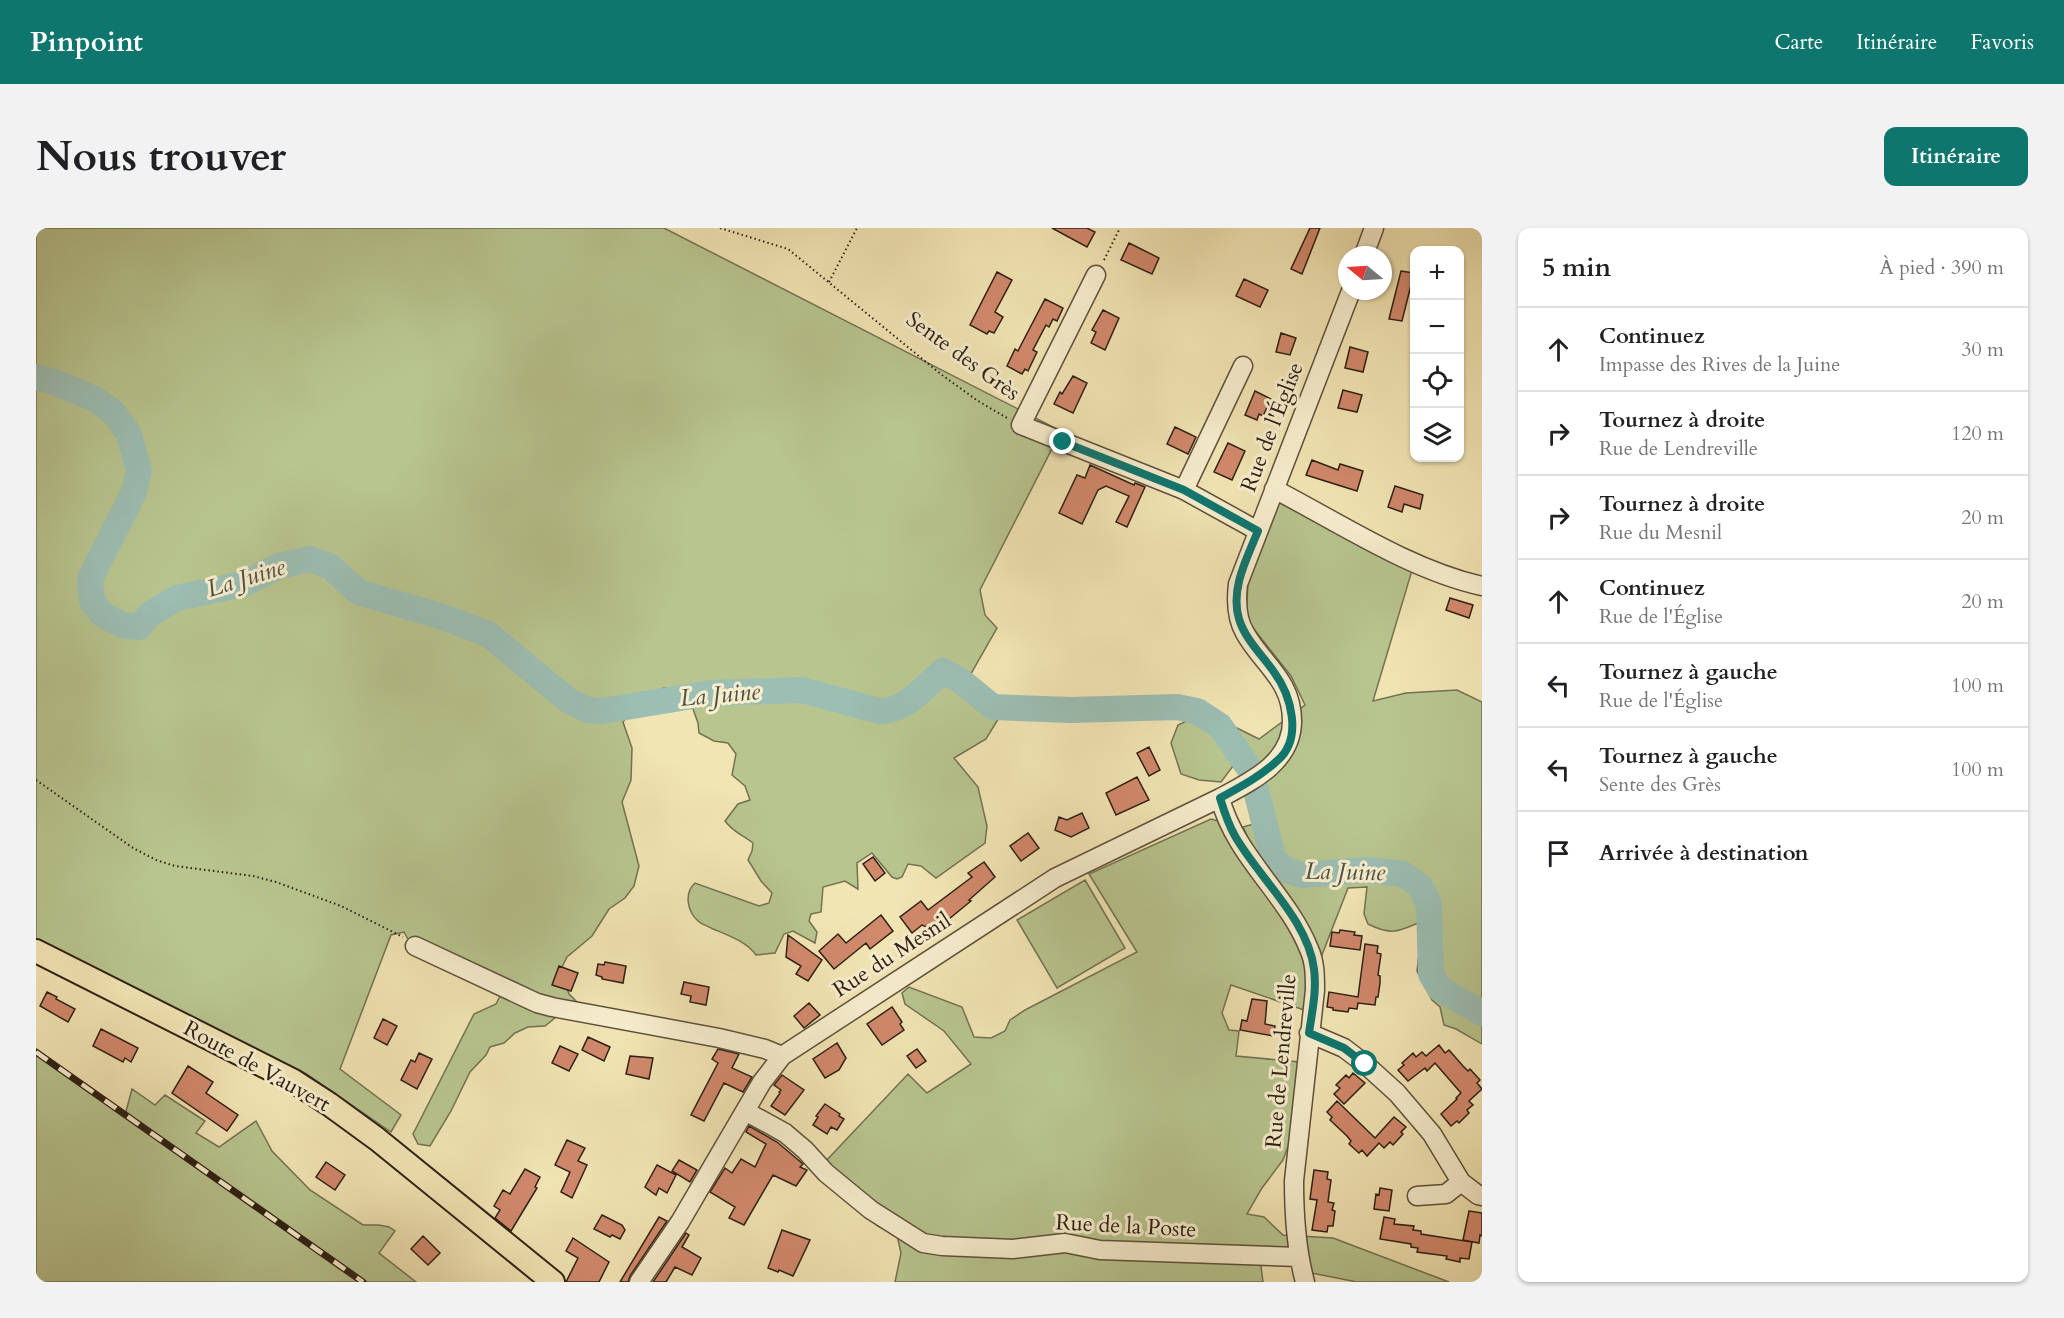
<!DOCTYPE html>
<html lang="fr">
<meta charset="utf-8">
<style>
body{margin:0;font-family:Cardo,serif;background:#f2f2f2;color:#202124}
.controls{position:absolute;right:18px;top:18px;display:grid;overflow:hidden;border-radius:12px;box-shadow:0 2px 4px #0004}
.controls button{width:54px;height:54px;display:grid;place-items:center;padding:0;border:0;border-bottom:2px solid #e0e0e0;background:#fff;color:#202124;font:30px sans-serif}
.compass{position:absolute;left:1302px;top:18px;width:54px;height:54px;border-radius:50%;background:#fff;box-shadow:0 2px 4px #0004;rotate:288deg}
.stop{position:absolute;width:18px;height:18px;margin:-14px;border:4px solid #0f766e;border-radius:50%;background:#fff}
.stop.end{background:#0f766e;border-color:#fff;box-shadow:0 2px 6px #0008}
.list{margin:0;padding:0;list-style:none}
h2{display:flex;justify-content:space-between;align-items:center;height:78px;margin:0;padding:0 24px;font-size:26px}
h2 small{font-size:20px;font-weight:400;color:#757577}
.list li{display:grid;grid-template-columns:39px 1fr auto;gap:18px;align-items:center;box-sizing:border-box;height:84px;padding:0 24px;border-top:2px solid #e0e0e0}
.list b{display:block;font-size:22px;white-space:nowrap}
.list p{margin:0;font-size:20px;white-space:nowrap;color:#757577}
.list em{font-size:20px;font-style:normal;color:#757577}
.icon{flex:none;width:33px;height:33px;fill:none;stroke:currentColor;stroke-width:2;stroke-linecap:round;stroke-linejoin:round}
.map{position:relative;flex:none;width:1446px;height:1054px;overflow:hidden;border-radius:12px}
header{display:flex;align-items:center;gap:36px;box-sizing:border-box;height:84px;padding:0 30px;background:#0f766e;color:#fff}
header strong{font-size:28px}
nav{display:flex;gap:33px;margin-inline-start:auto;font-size:21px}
.intro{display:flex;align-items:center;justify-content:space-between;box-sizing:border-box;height:144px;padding:0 36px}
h1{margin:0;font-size:42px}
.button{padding:15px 27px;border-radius:12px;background:#0f766e;color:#fff;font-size:21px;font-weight:700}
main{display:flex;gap:36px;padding:0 36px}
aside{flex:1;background:#fff;border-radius:12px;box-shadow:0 2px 4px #0004}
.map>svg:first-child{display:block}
.green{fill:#b8c58f;stroke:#737252;stroke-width:1.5}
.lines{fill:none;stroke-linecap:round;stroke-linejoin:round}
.river{stroke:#9cbeb3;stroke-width:26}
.building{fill:#d1896c;stroke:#2e2014;stroke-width:1.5}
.minor-casing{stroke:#5f513c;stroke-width:21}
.major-casing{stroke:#2e2014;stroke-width:26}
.path{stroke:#2e2014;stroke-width:2;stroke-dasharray:1.5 3;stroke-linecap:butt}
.minor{stroke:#f7eece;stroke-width:18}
.major{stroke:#f2e5b4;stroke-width:22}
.rail-casing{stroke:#2e2014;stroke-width:7}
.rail{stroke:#f7eece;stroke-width:4.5;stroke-dasharray:14;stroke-linecap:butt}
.route{stroke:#0f766e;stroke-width:8}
.labels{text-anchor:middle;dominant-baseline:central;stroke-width:6;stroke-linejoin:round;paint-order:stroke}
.street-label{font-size:22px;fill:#2e2014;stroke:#f7eece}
.water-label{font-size:24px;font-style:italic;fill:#4f4f44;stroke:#f7eece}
</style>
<header>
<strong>Pinpoint</strong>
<nav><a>Carte</a><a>Itinéraire</a><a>Favoris</a></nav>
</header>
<div class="intro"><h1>Nous trouver</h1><a class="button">Itinéraire</a></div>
<main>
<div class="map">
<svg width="1446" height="1054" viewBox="0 0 1446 1054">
<rect width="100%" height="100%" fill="#f2e5b4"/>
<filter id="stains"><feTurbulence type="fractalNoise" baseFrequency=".00333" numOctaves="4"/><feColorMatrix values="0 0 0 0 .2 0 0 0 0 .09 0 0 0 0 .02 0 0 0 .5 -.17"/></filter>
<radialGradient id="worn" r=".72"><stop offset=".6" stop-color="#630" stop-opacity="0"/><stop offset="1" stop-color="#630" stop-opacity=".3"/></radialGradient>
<path class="green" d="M0 0H628L1025 203 944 362 949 387 961 400 932 451C953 461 960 465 964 488L950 511 918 530 942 559 951 598 949 615 900 650 885 638 872 636 866 649 861 651 856 649 836 625 821 635 822 661 809 653 787 659 785 684 775 686 773 693 781 704 779 715 757 703 748 706 739 725 720 727C710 713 691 707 675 700 672 698 665 696 662 693 651 683 648 665 659 655L723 678 733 675 736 665 725 653 712 632 716 623 717 615C706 606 698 605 689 593L702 576 714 572 709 558 696 547 700 526 692 515 678 513 663 505 662 495 651 464 628 460 604 470 587 494 596 520 595 552 586 574 603 638 598 658 589 670 573 681 556 708 531 729 525 741 533 766 541 774 539 784 525 785 509 798 492 799 479 805 468 815 454 819 450 827 434 844 415 883 394 918 382 916 377 906 438 786 460 776 464 768 374 715 368 704 355 707 304 841 365 887 355 904 269 845 0 712Z
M1241 273 1377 339 1337 473 1370 465 1421 462 1446 474V816L1420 801 1408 797 1404 779 1396 772 1381 743 1387 693C1364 702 1358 709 1332 696L1328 686 1331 659 1312 660 1284 732 1271 783 1195 757 1186 785 1193 802 1203 803 1200 828 1264 834 1253 916 1247 932 1226 960 1211 986 1228 989 1247 1007 1297 1010 1413 1054H1321L1260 1042V1031H1224L1227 1054H859L865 1025 861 1007 842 998 794 957 789 934 872 846 891 865 935 836 908 803 869 776 866 765 873 759 926 779 938 809 955 810 969 803 974 792 989 782 1101 724 1053 646 1175 591 1186 594 1223 633 1207 599 1232 592 1223 561 1230 560 1217 530 1197 538 1185 554 1163 552 1145 546 1135 515 1142 497 1169 484 1223 511 1269 477 1255 448 1210 391 1212 355Z
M1049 652 1089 720 1021 760 981 692Z
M0 824 89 887 96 861 119 877 129 867 169 893 160 905 183 919 220 893 236 923 274 962 327 997H343L353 999 359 1003 343 1025 380 1054H0Z"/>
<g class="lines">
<path class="river" d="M0 149 18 154 59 171 77 184 92 204 103 242 98 264 54 351 56 373 66 386 86 397 103 399 114 386 141 370 207 356 243 338 275 331 295 339 322 364 404 388 452 406 533 473 552 482 566 483 675 465 766 462 843 483C869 484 888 459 907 443L925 453 957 479 1035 482 1141 479 1161 483 1184 498 1215 543 1238 633 1250 642 1265 647 1330 642 1367 646 1384 658 1393 676 1395 746 1404 761 1446 785"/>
</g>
<path class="building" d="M1016 0H1051L1059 4 1051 19Z
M1274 0H1284L1266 46 1255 41Z
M1093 15 1123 30 1116 46 1085 32Z
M1365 43 1378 45 1366 93 1353 91Z
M961 44 976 52 959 84 967 89 958 105 953 103 951 106 934 97Z
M1208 51 1232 62 1224 79 1200 68Z
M1009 71 1027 80 1021 93 1017 91 1013 99 1010 97 997 122 1001 124 992 143 989 141 986 146 971 138 979 121 982 123 985 117Z
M1067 82 1083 90 1069 122 1055 115 1060 104 1056 102Z
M1245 105 1260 110 1254 127 1240 124Z
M1314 119 1332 124 1327 144 1309 140Z
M1037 148 1051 155 1037 185 1018 176 1024 164 1026 166Z
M1307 162 1326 167 1321 184 1302 180Z
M1219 163 1235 171 1227 188 1223 186 1221 192 1209 187Z
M1139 199 1160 209 1152 226 1131 216Z
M1192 215 1209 223 1196 252 1178 244Z
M1276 232 1302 242 1304 236 1327 243 1321 263 1270 247Z
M1054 237 1098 257 1099 255 1109 259 1091 299 1080 294 1093 268 1070 258 1062 262 1046 296 1023 285 1041 247 1049 250Z
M1359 258 1387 267 1384 281 1368 276 1366 284 1352 279Z
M1414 370 1437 377 1433 390 1410 382Z
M1113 519 1124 542 1113 548 1101 525Z
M1101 549 1113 572 1080 587 1070 565Z
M1046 585 1053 600 1035 609 1019 602 1023 589 1031 592Z
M992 605 1003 620 985 633 974 618Z
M837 629 849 645 839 653 827 636Z
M948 634 959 649 933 672 935 673 913 691 910 687 893 700 886 697 876 705 864 689 885 673 892 682 936 649 932 645Z
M845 687 857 703 834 721 830 715 798 741 783 723 802 706 810 715Z
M1304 702 1319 704 1318 707 1326 708 1324 722 1294 718 1296 704 1303 705Z
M752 707 786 732 772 753 760 746 765 738 750 729Z
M1329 716 1342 718 1341 725 1345 726 1342 747 1344 748V755L1342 769H1340L1339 777 1322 775 1321 781 1313 780 1312 784 1297 782V780L1291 779 1293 764 1322 769Z
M569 734 590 738 587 755 566 751V749L560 747 562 736 568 737Z
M523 738 542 745 535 763 516 757Z
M648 754 673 759 670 777 654 774 655 768 645 766Z
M11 764 21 769 20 771 39 781 32 794 4 778Z
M1216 771 1231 773 1229 796 1239 798 1237 808 1204 802 1206 792 1211 793Z
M773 775 784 787 768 800 758 788Z
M856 779 866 794 864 796 868 802 846 817 831 796Z
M347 791 361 798 351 817 338 810Z
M65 801 102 820 95 834 89 830 87 834 57 818Z
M552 809 574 819 568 833 546 822Z
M801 815 810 830 803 842 789 850 777 831Z
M1403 817 1409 825 1413 822 1427 838 1432 843 1434 841 1444 852 1441 855 1446 861 1433 873 1437 877 1431 882 1433 885 1423 895 1421 893 1415 898 1405 886 1421 871 1420 870 1425 865 1399 835 1391 843 1389 840 1372 853 1362 842 1368 837 1366 835 1377 825 1380 829 1386 824 1390 828Z
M524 818 542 826 533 843 516 835Z
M682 821 703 826 696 840 716 849 707 864 688 855 668 893 655 887 682 835 676 831Z
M881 821 890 833 880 840 871 828Z
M383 825 396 831 381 861 365 852 375 832 379 834Z
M594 828 617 830 613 851 590 846Z
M152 838 177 854 170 865 202 887 191 903 136 865Z
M1317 845 1329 855 1308 876 1298 866 1304 860 1300 857 1310 847 1313 850Z
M746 847 768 862 749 887 735 878 744 865 743 864 745 862 738 857Z
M1301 873 1339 910 1358 889 1370 899 1365 904 1367 906 1357 917 1354 914 1348 920 1343 915 1331 928 1326 922 1323 925 1313 916 1315 913 1311 908 1294 892 1296 889 1291 884Z
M789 876 804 886 803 888 808 891 801 902 795 899 791 906 777 897 782 889 780 888Z
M713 898 741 914 767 936 764 939 771 942 760 958 737 947 708 997 693 990 699 979 674 964 689 940 696 945 705 931 719 939 730 916 710 904Z
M531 912 549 920 542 933 551 937 536 970 525 964 534 944 519 937Z
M643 932 661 942 654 954 636 943Z
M290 934 309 947 299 962 280 949Z
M621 937 640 947 631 965 623 960 620 967 609 959Z
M489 941 504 949 499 959 501 960 475 1003 459 990 464 982 458 978 467 962 474 966Z
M1278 942 1292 944 1291 951 1295 952 1292 974 1298 975 1296 982 1299 983 1297 998H1292L1291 1004 1276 1002 1281 972 1274 971Z
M1344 960 1356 962 1353 983 1338 981 1340 966 1343 967Z
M1433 983 1446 985V1008L1444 1007 1443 1015 1427 1012Z
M566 987 586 997 589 1002 584 1011 576 1007 574 1009 558 1001Z
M623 989 631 993 594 1048 592 1054H584Z
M1348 989 1359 991 1358 996 1378 998 1377 1002 1385 1003V1006L1436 1014 1433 1031 1424 1030V1034L1410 1031 1411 1028 1381 1024 1382 1020 1375 1019V1016L1344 1011Z
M746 1002 774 1012 757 1048 743 1042 742 1044 732 1040Z
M650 1005 653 1007 646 1019 665 1030 656 1047 639 1039 630 1054H617Z
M387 1008 404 1025 392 1037 375 1021Z
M537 1010 573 1034 563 1054H530L542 1030 530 1023Z"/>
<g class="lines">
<g class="minor-casing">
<path id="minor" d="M1328 27 1338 0
M1060 47 985 197 1148 262 1222 303
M1238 261C1304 295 1374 342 1446 358
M1148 262 1207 138
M1184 570C1199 628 1251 666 1273 721 1279 734 1279 748 1279 762L1258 953C1258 988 1260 1021 1269 1054
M379 718 501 775 516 779 683 810 729 821 746 828
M1273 805 1308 820 1329 836 1361 865 1396 906 1425 954 1442 967 1446 968
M709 883 749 905 769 922 790 945 835 982 887 1015 906 1018 977 1021 1029 1015 1064 1022 1262 1029
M1381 968 1410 966 1425 954
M603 1054 644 994 726 854 746 828 1019 650 1184 570C1216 553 1256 534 1256 493 1256 452 1227 437 1209 405 1200 390 1200 373 1202 356L1315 63"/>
</g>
<g class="major-casing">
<path id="major" d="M0 723 256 852 293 876 341 911 517 1054"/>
</g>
<path class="path" d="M684 0 752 21 906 147 942 173 971 190
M1068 32 1084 0
M793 54 821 0
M0 552 97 620 120 632 139 638 217 648 240 654 305 678 367 709"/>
<use href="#minor" class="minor"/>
<use href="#major" class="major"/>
<g class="rail-casing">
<path id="rail" d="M0 824 327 1054"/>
</g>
<use href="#rail" class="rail"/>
</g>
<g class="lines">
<path class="route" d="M1027 214 1148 262 1222 303C1211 330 1194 361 1203 391 1209 411 1226 427 1238 444 1255 467 1267 510 1242 532 1225 548 1204 559 1184 570 1188 583 1192 596 1199 608 1223 650 1272 692 1278 741 1281 762 1276 784 1273 805L1308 820 1329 836"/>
</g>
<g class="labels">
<g class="street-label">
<text transform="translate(927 128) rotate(36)">Sente des Grès</text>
<text transform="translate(1236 199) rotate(-69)">Rue de l'Église</text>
<text transform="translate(856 727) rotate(-33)">Rue du Mesnil</text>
<text transform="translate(1245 833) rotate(-85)">Rue de Lendreville</text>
<text transform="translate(221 838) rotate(29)">Route de Vauvert</text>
<text transform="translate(1090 998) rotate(3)">Rue de la Poste</text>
</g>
<g class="water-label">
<text transform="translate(210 350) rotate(-17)">La Juine</text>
<text transform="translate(684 467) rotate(-5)">La Juine</text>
<text transform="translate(1309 644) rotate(1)">La Juine</text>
</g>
</g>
<rect width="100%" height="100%" filter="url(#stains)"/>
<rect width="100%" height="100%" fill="url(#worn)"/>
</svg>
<div class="controls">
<button>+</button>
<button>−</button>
<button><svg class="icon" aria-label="locate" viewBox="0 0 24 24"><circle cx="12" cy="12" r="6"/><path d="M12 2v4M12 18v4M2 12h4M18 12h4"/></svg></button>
<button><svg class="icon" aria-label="layers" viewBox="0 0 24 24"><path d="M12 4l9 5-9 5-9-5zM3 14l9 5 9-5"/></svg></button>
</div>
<svg class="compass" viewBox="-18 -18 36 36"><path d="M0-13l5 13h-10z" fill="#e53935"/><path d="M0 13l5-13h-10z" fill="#757577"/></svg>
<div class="stop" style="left:1329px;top:836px"></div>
<div class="stop end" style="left:1027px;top:214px"></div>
</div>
<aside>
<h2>5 min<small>À pied · 390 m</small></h2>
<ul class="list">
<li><svg class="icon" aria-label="ahead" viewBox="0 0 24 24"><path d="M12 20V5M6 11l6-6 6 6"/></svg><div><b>Continuez</b><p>Impasse des Rives de la Juine</p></div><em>30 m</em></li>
<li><svg class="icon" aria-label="right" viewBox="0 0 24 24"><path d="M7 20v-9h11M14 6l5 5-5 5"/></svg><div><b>Tournez à droite</b><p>Rue de Lendreville</p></div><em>120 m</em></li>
<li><svg class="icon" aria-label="right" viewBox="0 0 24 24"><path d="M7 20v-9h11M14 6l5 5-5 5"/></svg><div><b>Tournez à droite</b><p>Rue du Mesnil</p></div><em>20 m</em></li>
<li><svg class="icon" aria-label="ahead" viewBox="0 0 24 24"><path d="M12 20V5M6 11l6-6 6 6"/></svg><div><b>Continuez</b><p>Rue de l'Église</p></div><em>20 m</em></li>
<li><svg class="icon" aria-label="left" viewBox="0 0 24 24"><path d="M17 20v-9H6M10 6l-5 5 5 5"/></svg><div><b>Tournez à gauche</b><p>Rue de l'Église</p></div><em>100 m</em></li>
<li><svg class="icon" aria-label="left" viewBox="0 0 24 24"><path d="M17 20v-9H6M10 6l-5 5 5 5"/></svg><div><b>Tournez à gauche</b><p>Sente des Grès</p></div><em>100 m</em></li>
<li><svg class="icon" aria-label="arrive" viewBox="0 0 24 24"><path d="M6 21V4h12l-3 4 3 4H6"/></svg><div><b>Arrivée à destination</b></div></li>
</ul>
</aside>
</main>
